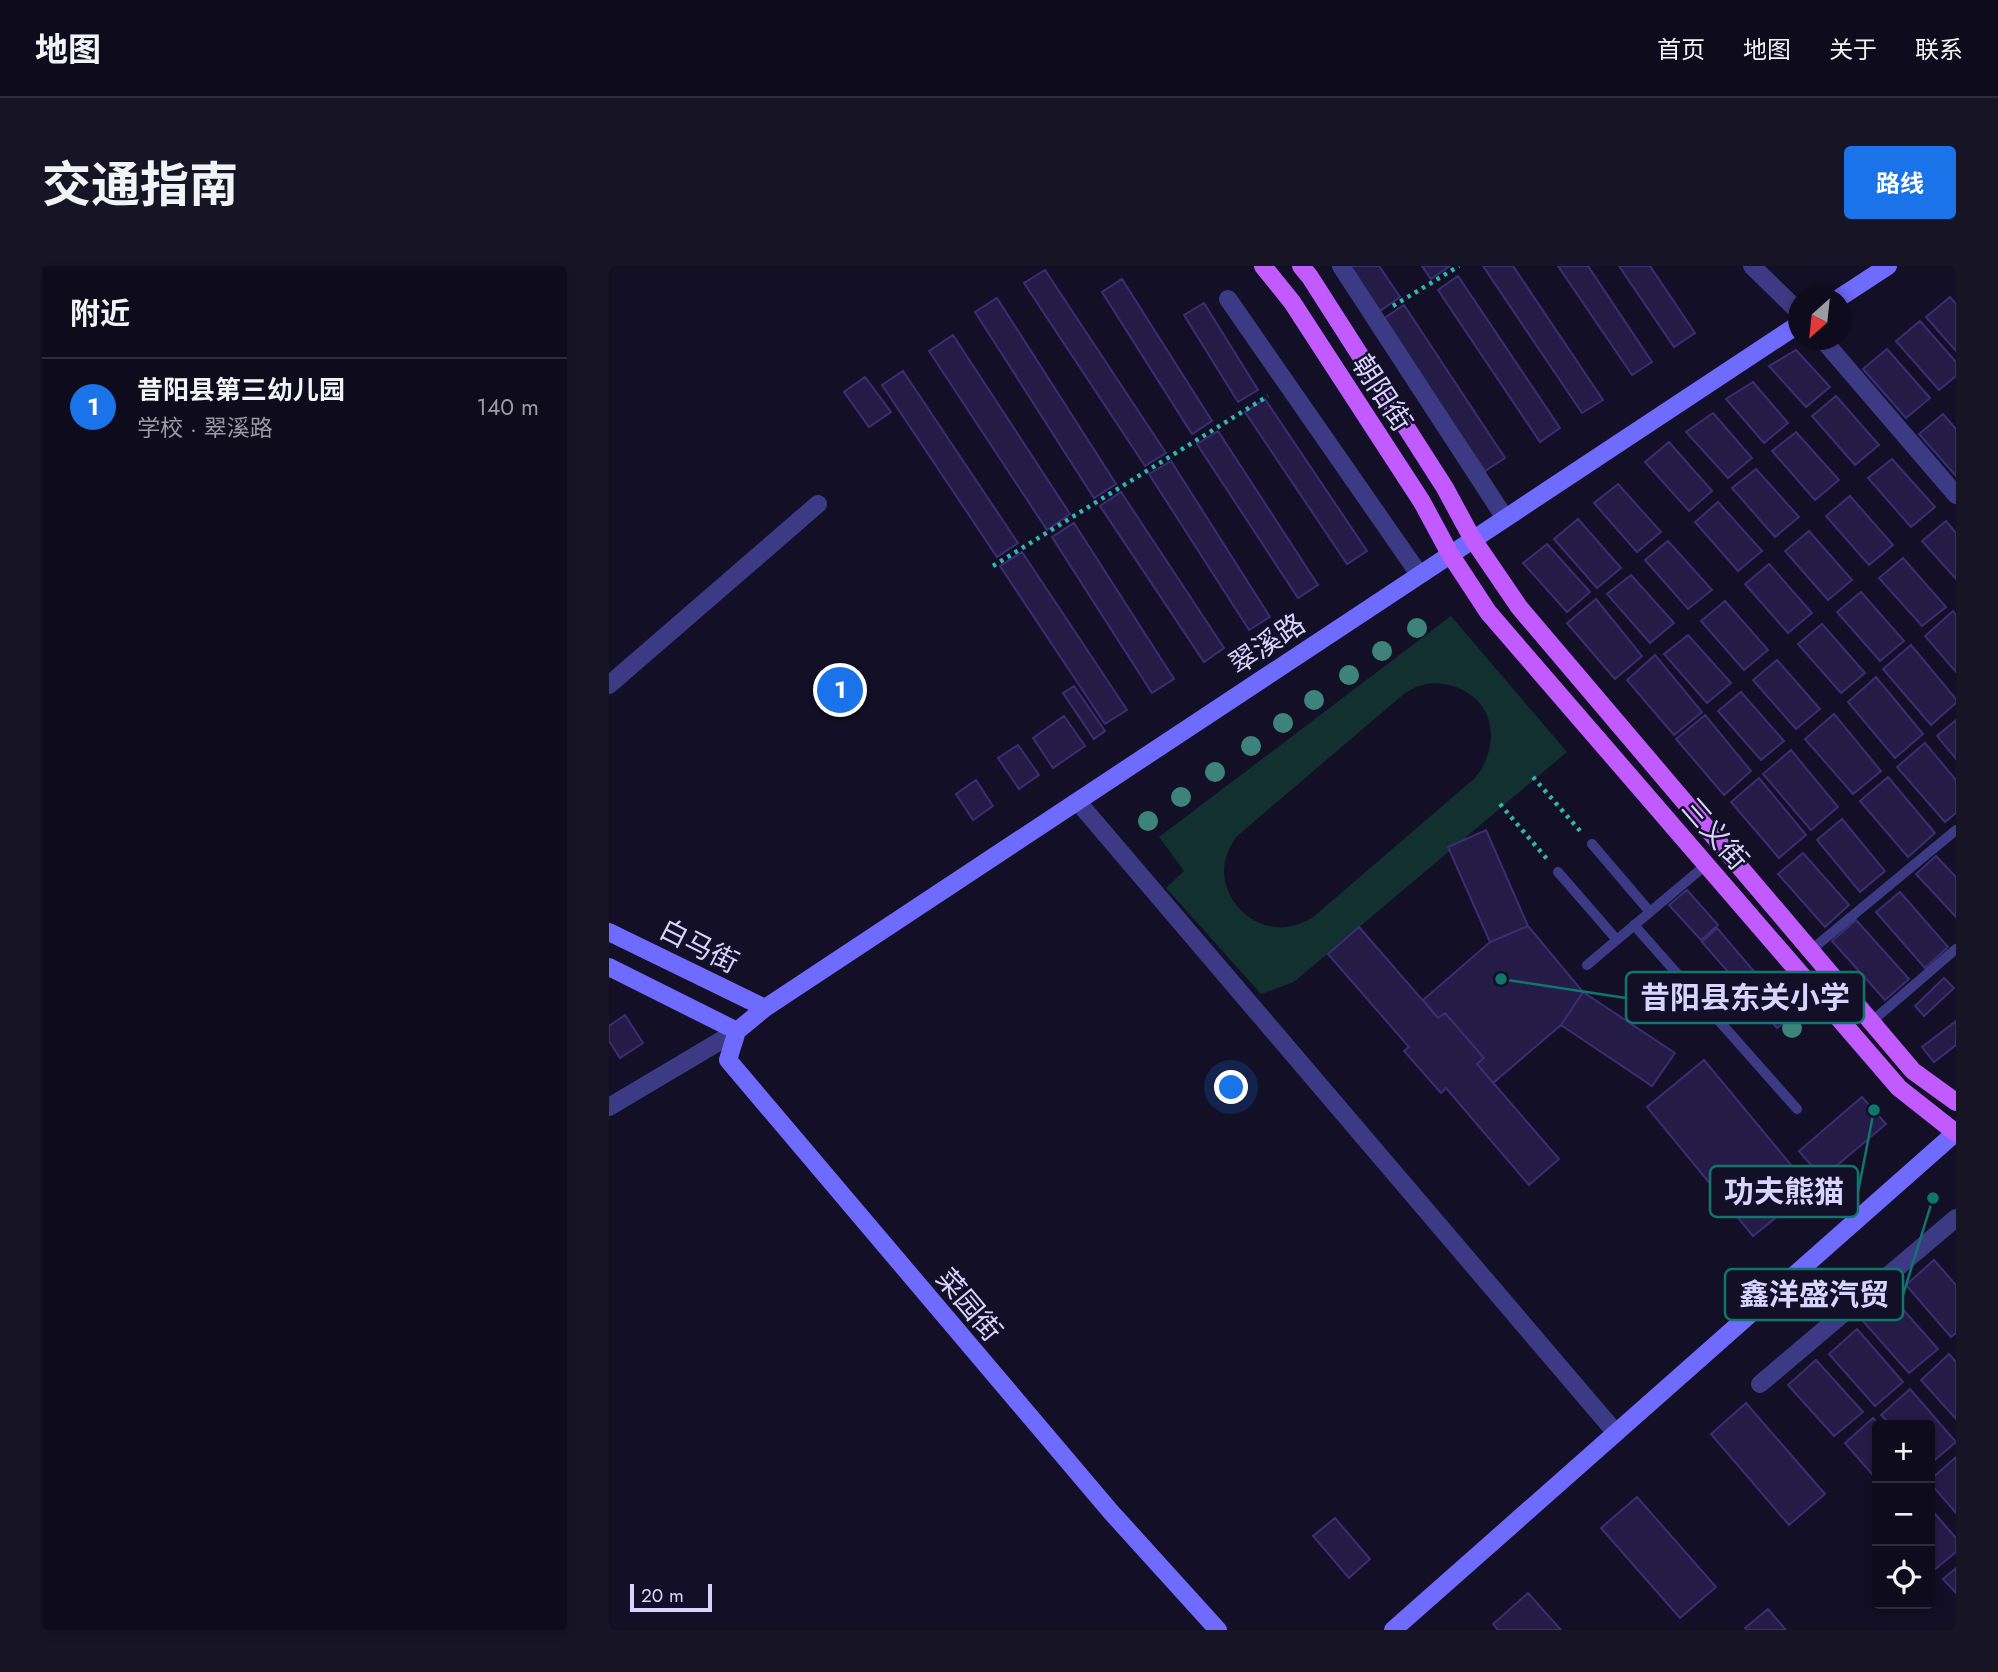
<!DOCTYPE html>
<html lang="zh">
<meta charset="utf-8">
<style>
body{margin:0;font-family:Jost,"Noto Sans SC",sans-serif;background:#171425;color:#f1f3f6}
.controls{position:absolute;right:21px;bottom:21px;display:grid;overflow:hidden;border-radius:7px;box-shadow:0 4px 10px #0003}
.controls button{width:63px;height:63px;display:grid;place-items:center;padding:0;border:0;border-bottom:2px solid #2e2b3b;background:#0e0b1c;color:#f1f3f6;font:35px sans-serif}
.compass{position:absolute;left:1179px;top:21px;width:63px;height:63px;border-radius:50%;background:#0e0b1c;box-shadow:0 4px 10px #0003;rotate:207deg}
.scale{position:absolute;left:21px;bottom:18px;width:82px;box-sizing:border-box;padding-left:7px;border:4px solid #d9d4ff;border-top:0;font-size:19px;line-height:24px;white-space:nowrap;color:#d9d4ff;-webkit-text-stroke:5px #130f26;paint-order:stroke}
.you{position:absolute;left:623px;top:822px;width:24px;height:24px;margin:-18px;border:5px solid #fff;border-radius:50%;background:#1a73e8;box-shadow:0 0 0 10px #1a73e833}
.badge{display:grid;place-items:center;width:46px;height:46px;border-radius:50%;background:#1a73e8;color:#fff;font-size:23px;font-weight:700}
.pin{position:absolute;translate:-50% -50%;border:4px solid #fff;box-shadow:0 2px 7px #0006}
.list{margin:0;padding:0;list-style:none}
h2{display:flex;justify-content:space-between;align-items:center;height:91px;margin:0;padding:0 28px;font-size:30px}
h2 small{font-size:23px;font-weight:400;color:#9b9ba3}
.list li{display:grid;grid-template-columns:46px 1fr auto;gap:21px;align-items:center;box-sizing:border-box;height:98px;padding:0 28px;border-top:2px solid #2e2b3b}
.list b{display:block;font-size:26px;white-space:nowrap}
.list p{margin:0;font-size:23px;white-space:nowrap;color:#9b9ba3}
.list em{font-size:23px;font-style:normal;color:#9b9ba3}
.icon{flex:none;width:38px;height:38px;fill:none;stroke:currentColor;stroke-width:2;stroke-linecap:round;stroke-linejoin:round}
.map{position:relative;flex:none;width:1347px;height:1364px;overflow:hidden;border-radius:7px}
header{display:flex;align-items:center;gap:42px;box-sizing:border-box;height:98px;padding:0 35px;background:#0e0b1c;border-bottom:2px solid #2e2b3b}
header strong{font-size:33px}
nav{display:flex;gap:38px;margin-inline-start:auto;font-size:24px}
.intro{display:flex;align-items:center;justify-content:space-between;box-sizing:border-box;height:168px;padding:0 42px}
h1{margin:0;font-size:49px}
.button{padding:18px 32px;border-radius:7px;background:#1a73e8;color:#fff;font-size:24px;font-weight:700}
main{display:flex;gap:42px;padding:0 42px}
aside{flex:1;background:#0e0b1c;border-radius:7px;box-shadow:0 4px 10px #0003}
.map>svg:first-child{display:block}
.pitch{fill:#12302f;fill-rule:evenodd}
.building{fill:#241b47;stroke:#3b2d73;stroke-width:2}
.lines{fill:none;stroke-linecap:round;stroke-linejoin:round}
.path{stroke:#2fb8b0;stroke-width:4.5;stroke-dasharray:3.5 5;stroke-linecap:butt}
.lane{stroke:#3d3a85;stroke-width:10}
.street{stroke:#3d3a85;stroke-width:18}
.secondary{stroke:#6f6bff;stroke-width:18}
.primary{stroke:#c25bff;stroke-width:18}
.tree{fill:#3d827b}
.labels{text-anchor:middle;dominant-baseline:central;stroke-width:5;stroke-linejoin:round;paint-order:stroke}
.street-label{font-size:28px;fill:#d9d4ff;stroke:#130f26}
.leader{fill:none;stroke:#0f766e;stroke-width:2.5}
.callout-dot{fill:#0f766e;stroke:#130f26;stroke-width:2.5}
.callout{fill:#130f26;stroke:#0f766e;stroke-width:2.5}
.callout-label{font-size:30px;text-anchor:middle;font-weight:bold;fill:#d9d4ff}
</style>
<header>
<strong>地图</strong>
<nav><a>首页</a><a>地图</a><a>关于</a><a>联系</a></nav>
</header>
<div class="intro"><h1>交通指南</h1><a class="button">路线</a></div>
<main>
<aside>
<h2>附近<small></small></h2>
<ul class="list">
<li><span class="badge">1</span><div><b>昔阳县第三幼儿园</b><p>学校 · 翠溪路</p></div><em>140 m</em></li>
</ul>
</aside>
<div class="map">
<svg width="1347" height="1364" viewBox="0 0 1347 1364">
<rect width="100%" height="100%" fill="#130f26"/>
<path class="pitch" d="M842 350 958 486 685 716 652 728 557 622 575 605 550 571ZM823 417C878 418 899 468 867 511L703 652C695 656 687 660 678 661 646 665 616 638 615 606 615 593 620 582 627 571L796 427 809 420Z"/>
<path class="building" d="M740 0H770L791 31 771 45Z
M813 0H841L822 13Z
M874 0H904L994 134 973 147Z
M949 0H979L1043 96 1023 109Z
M1010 0H1041L1086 67 1065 81Z
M436 4 557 187 536 200 415 17Z
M849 10 951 162 931 176 829 24Z
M513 13 603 155 583 168 493 26Z
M1341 31 1347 38V85L1317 51Z
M388 32 507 218 485 232 366 46Z
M595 37 649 124 629 136 575 49Z
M795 39 896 192 876 205 774 53Z
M1311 55 1347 96V110L1330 124 1287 75Z
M344 69 461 248 438 264 320 85Z
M1278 83 1321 132 1297 152 1254 103Z
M1187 84 1221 121 1197 141 1160 100Z
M294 105 409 277 388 291 273 119Z
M256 111 282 146 260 161 235 126Z
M1144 116 1179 157 1155 177 1117 133Z
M1227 130 1270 179 1246 199 1203 150Z
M656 133 758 285 738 298 636 146Z
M1104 147 1143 192 1119 212 1077 166Z
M1334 148 1347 163V210L1310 168Z
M609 165 709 319 689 332 588 178Z
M1187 166 1230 214 1206 234 1163 185Z
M1060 176 1103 225 1080 245 1036 196Z
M1283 193 1326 241 1302 261 1259 212Z
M562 195 661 351 640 364 540 208Z
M1147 203 1190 251 1166 271 1123 222Z
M1009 218 1052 266 1028 286 985 237Z
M512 226 615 382 595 396 491 240Z
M1241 230 1284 279 1260 299 1217 250Z
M1109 236 1153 285 1129 305 1086 256Z
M969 253 1012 302 988 322 945 273Z
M1337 255 1347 267V313L1313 275Z
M465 257 565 413 543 427 443 271Z
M1200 265 1243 314 1219 334 1176 285Z
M1059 275 1103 324 1079 343 1036 294Z
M938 278 981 326 958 346 914 297Z
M413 286 518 444 496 458 391 300Z
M1294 292 1337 341 1313 360 1270 312Z
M1160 298 1203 347 1179 367 1136 318Z
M1022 309 1065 357 1041 377 998 328Z
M1252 326 1295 375 1271 395 1228 346Z
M987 333 1033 390 1006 413 958 357Z
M1116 335 1159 384 1135 404 1092 355Z
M1344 345 1347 349V406L1316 370Z
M1213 358 1256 407 1232 427 1189 378Z
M1079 369 1122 417 1098 437 1055 388Z
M1302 379 1347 433V437L1322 459 1274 403Z
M1046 389 1093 446 1065 469 1018 414Z
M1168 394 1211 443 1187 463 1144 414Z
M1267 411 1314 468 1286 492 1239 436Z
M465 420 496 465 485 473 454 427Z
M1132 426 1175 475 1152 494 1109 445Z
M1225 448 1272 505 1244 528 1196 473Z
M1096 449 1142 505 1115 529 1067 473Z
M455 450 476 480 444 502 424 472Z
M1347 454V493L1328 470Z
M1316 477 1347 514V547L1336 556 1288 501Z
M409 479 430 509 410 523 389 492Z
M1182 484 1229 541 1202 564 1154 508Z
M1279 511 1326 567 1299 591 1251 535Z
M1150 512 1197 569 1170 592 1122 536Z
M367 514 384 540 364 554 347 528Z
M1233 553 1276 605 1251 626 1208 574Z
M877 564 919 660 881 676 839 581Z
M1194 587 1240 639 1216 661 1169 608Z
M1327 590 1347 611V651L1307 608Z
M1078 624 1109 659 1092 674 1060 639Z
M1291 626 1339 681 1316 702 1267 646Z
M1247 654 1300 713 1276 734 1223 675Z
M919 660 974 726 952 759 884 817 868 798 875 792 836 747 829 752 814 734 881 676Z
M750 661 829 752 836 747 875 792 868 798 950 893 920 919 837 822 832 827 795 785 800 781 719 688Z
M1108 662 1183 750 1168 762 1093 676Z
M1335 712 1345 722 1315 750 1306 740Z
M974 726 1066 787 1043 820 952 759Z
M16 749 34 777 11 792 0 775V760Z
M1347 755V779L1325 796 1313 781Z
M1095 794 1202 923 1144 970 1038 841Z
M1253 831 1277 858 1213 912 1190 885Z
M1325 994 1347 1019V1067L1342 1071 1297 1019Z
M1282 1030 1329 1083 1300 1107 1254 1055Z
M1248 1063 1294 1116 1266 1140 1220 1088Z
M1340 1088 1347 1096V1153L1312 1114Z
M1207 1094 1254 1146 1225 1170 1179 1119Z
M1301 1123 1347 1176 1321 1198V1159H1282L1272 1149Z
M1137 1137 1216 1228 1180 1259 1102 1168Z
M1264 1152 1271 1159H1268V1214L1236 1177Z
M1347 1191V1247L1321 1217V1214Z
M1028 1231 1107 1321 1071 1352 992 1262Z
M1321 1242 1347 1272V1286L1325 1304 1321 1299Z
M726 1252 761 1293 740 1312 704 1270Z
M1347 1302V1327L1334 1313Z
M919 1327 952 1364H889L884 1358Z
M1159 1343 1177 1364H1138L1136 1362Z"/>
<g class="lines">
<path class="path" d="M784 40 850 0
M384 300 659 130
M924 511 972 566
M891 538 938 593"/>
<path class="lane" d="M983 578 1041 646
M949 606 1008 674
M1025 659 1188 843
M1202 684 1347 564
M978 699 1098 598
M1262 756 1347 683"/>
<path class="street" d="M732 0 896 252
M1143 0 1190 46
M619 33 810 308
M1214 74 1347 229
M0 419 209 238
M469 536 1007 1167
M0 841 128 765
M1151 1118 1347 952"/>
<path class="secondary" d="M1230 32 1279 0
M0 666 156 742
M0 701 128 765
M609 1364 502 1246 119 794 128 765 156 742 1190 58
M784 1364 1346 867"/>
<path class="primary" d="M654 0 683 36 813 236 841 288 879 346 1290 822 1347 867
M692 0 701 11 836 222 863 272 910 341 1304 805 1347 836"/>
</g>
<g class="tree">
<circle cx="808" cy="362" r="10"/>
<circle cx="773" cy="385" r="10"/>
<circle cx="740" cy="409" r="10"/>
<circle cx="705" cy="434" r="10"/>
<circle cx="674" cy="457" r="10"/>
<circle cx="642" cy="480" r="10"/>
<circle cx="606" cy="506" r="10"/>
<circle cx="572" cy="531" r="10"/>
<circle cx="539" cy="555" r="10"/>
<circle cx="1183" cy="762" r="10"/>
</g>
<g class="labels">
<g class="street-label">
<text transform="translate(773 127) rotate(57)">朝阳街</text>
<text transform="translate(658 378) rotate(-34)">翠溪路</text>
<text transform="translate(1106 568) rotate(49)">三义街</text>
<text transform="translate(90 680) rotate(27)">白马街</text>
<text transform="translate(360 1039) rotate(50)">菜园街</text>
</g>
</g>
<path class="leader" d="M892 713L1017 732M1265 844L1249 926M1324 932L1294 1029"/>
<g class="callout-dot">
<circle cx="892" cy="713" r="7"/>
<circle cx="1265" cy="844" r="7"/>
<circle cx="1324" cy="932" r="7"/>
</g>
<g class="callout">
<rect x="1017" y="706" width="238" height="51" rx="7"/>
<rect x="1101" y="900" width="148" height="51" rx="7"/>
<rect x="1116" y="1003" width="178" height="51" rx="7"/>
</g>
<g class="callout-label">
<text x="1136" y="742">昔阳县东关小学</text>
<text x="1175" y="936">功夫熊猫</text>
<text x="1205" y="1039">鑫洋盛汽贸</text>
</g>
</svg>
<div class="controls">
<button>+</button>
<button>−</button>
<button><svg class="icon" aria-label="locate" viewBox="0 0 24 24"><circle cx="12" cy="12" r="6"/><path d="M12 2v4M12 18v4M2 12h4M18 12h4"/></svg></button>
</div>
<svg class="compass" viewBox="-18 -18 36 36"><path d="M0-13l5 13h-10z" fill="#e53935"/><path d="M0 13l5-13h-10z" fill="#9b9ba3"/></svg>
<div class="scale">20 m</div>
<div class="you"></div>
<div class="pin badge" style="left:231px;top:424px">1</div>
</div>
</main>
